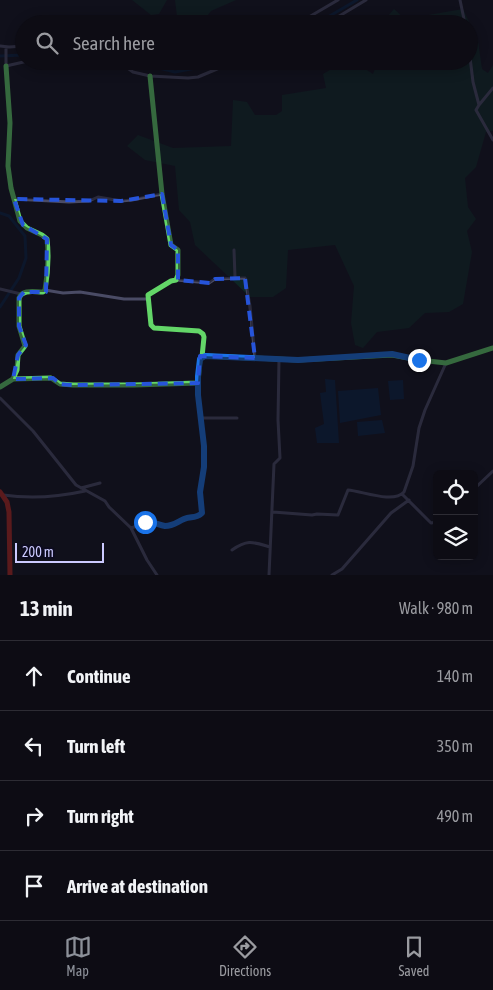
<!DOCTYPE html>
<meta charset="utf-8">
<style>
body{margin:0;font-family:"Asap Condensed",sans-serif;background:#16151d;color:#f1f3f6}
.controls{position:absolute;right:15px;bottom:15px;display:grid;overflow:hidden;border-radius:8px;box-shadow:0 2px 12px #0003}
.controls button{width:45px;height:45px;display:grid;place-items:center;padding:0;border:0;border-bottom:1px solid #2d2c34;background:#0d0c14;color:#f1f3f6;font:25px sans-serif}
.scale{position:absolute;left:15px;bottom:12px;width:89px;box-sizing:border-box;padding-left:5px;border:2px solid #cccaff;border-top:0;font-size:14px;line-height:18px;white-space:nowrap;color:#cccaff;-webkit-text-stroke:4px #0d0b20;paint-order:stroke}
.stop{position:absolute;width:15px;height:15px;margin:-11px;border:4px solid #1a73e8;border-radius:50%;background:#fff}
.stop.end{background:#1a73e8;border-color:#fff;box-shadow:0 1px 5px #0008}
.list{margin:0;padding:0;list-style:none}
h2{display:flex;justify-content:space-between;align-items:center;height:65px;margin:0;padding:0 20px;font-size:21px}
h2 small{font-size:16px;font-weight:400;color:#9a9ba0}
.list li{display:grid;grid-template-columns:32px 1fr auto;gap:15px;align-items:center;box-sizing:border-box;height:70px;padding:0 20px;border-top:1px solid #2d2c34}
.list b{display:block;font-size:19px;white-space:nowrap}
.list em{font-size:16px;font-style:normal;color:#9a9ba0}
.icon{flex:none;width:28px;height:28px;fill:none;stroke:currentColor;stroke-width:2;stroke-linecap:round;stroke-linejoin:round}
.map{position:relative;flex:none;width:493px;height:575px;overflow:hidden}
.search{position:absolute;background:#0d0c14;box-shadow:0 2px 12px #0003;left:15px;right:15px;top:15px;height:55px;display:flex;align-items:center;gap:12px;box-sizing:border-box;padding:0 18px;border-radius:28px;color:#9a9ba0;font-size:19px}
.sheet{height:345px;background:#0d0c14}
nav{display:flex;justify-content:space-around;align-items:center;box-sizing:border-box;height:70px;border-top:1px solid #2d2c34;background:#0d0c14;font-size:14px;color:#9a9ba0}
nav a{display:grid;justify-items:center;gap:2px}
nav .on{color:#8c9099}
.map>svg:first-child{display:block}
.grass{fill:#0e2625}
.water{fill:#081f3f}
.lines{fill:none;stroke-linecap:round;stroke-linejoin:round}
.canal{stroke:#081f3f;stroke-width:3}
.street{stroke:#4a4b65;stroke-width:3}
.fast{stroke:#63d668;stroke-width:5}
.jam{stroke:#b3261e;stroke-width:5}
.route{stroke:#1a73e8;stroke-width:6}
.marked{fill:none;stroke:#2654da;stroke-width:4;stroke-dasharray:10 6;stroke-linejoin:round}
</style>
<div class="map">
<svg width="493" height="575" viewBox="0 0 493 575">
<rect width="100%" height="100%" fill="#11101b"/>
<path class="grass" d="M132 0H167L159 14 151 15Z
M175 0H236L211 11 201 24H178Z
M394 9 405 19 463 9 478 41 482 69 488 73 493 65V131L486 132 476 167 465 178 468 207 476 219 467 231 472 252 463 304 449 312 425 313 409 328 377 332 363 348 355 345 351 323 354 286 335 245 288 250 286 288 273 297H250L195 245 190 222 179 210 175 166 145 160 127 146 138 135 173 148 231 146 233 100 247 102 255 115H276L282 111V95L326 88 323 74 345 61H353L373 74 378 61H469V24H381Z"/>
<path class="water" d="M325 379 335 380 339 443H317L315 428 324 424 320 393 326 392Z
M403 380 404 399 390 400 388 381Z
M378 388 381 415 340 423 338 391Z
M382 420 385 433 358 436 357 422Z"/>
<g class="lines">
<path class="canal" d="M316 24 357 0
M0 56 24 55
M137 61 139 63 175 72 201 67 217 61
M0 213 9 216 25 236 26 258 19 278 0 307"/>
<path class="street" d="M460 0 465 24
M297 24 338 0
M326 24 366 0
M0 46 9 47 24 46
M6 47V66L28 61
M469 49 473 82 479 105 476 110 493 140
M118 61 133 72 150 76 188 78 198 77 236 61
M144 61 149 63C167 65 184 68 201 61
M479 105 493 88
M14 199 69 202 89 201 98 197 121 201 132 200 162 194
M234 250 235 277
M176 280 209 283 215 279 245 278 250 306 255 358
M0 289 21 294
M45 290 63 293 80 292 124 299H148
M0 398 33 431 76 485 105 501 109 507 131 528 147 560 157 575
M201 418H237
M81 488 100 483
M474 489 493 471
M402 494 431 523 437 522
M3 495C30 499 58 497 85 491
M273 512 312 515 317 514 338 515 348 490C362 491 393 504 404 492L413 466 419 428 425 410 446 363
M131 528 149 522 162 525H174L187 518H194L200 516 202 513 200 492 204 467V446L198 395V383
M232 550C248 539 253 542 270 547
M269 575 274 464 280 458 278 420 279 359
M332 575 342 569 391 513 409 500"/>
<path class="fast" d="M6 66 10 123 8 166 11 188 20 221 27 228 42 235 47 239C49 256 48 273 45 290L43 292C34 292 23 289 19 298V326L25 346 18 355 17 370 13 379
M150 76 162 194 171 245 178 250V275L176 280 171 281 148 295 151 325 154 328 199 331 203 334 204 337 202 357
M0 387 13 379 51 378 60 384 73 385H134L198 383 200 359 205 356 298 360 392 355 419 360 446 363 493 348"/>
<path class="jam" d="M0 492 7 502 9 512 10 575"/>
</g>
<g class="lines">
<path class="route" d="M145 522C152 521 158 525 165 526 173 526 177 522 184 519 191 516 196 519 202 513L200 492 204 467V446L198 395V376L200 359 205 356 298 360 392 354 419 360"/>
</g>
<path d="M0 0H493V575H0ZM162 194 171 245 178 250V280L210 283 215 279 245 278 255 358 200 356 198 383 73 385 60 384 53 378 13 379 18 355 26 345 19 326V298L24 292H46L47 239 23 225 14 199 121 201Z" fill="#11101b" fill-opacity=".55" fill-rule="evenodd"/>
<path class="marked" d="M162 194 171 245 178 250V280L210 283 215 279 245 278 255 358 200 356 198 383 73 385 60 384 53 378 13 379 18 355 26 345 19 326V298L24 292H46L47 239 23 225 14 199 121 201Z"/>
</svg>
<div class="controls">
<button><svg class="icon" aria-label="locate" viewBox="0 0 24 24"><circle cx="12" cy="12" r="6"/><path d="M12 2v4M12 18v4M2 12h4M18 12h4"/></svg></button>
<button><svg class="icon" aria-label="layers" viewBox="0 0 24 24"><path d="M12 4l9 5-9 5-9-5zM3 14l9 5 9-5"/></svg></button>
</div>
<div class="scale">200 m</div>
<div class="stop" style="left:145px;top:522px"></div>
<div class="stop end" style="left:419px;top:360px"></div>
<div class="search"><svg class="icon" aria-label="search" viewBox="0 0 24 24"><circle cx="10" cy="10" r="6"/><path d="M15 15l6 6"/></svg>Search here</div>
</div>
<section class="sheet">
<h2>13 min<small>Walk · 980 m</small></h2>
<ul class="list">
<li><svg class="icon" aria-label="ahead" viewBox="0 0 24 24"><path d="M12 20V5M6 11l6-6 6 6"/></svg><div><b>Continue</b></div><em>140 m</em></li>
<li><svg class="icon" aria-label="left" viewBox="0 0 24 24"><path d="M17 20v-9H6M10 6l-5 5 5 5"/></svg><div><b>Turn left</b></div><em>350 m</em></li>
<li><svg class="icon" aria-label="right" viewBox="0 0 24 24"><path d="M7 20v-9h11M14 6l5 5-5 5"/></svg><div><b>Turn right</b></div><em>490 m</em></li>
<li><svg class="icon" aria-label="arrive" viewBox="0 0 24 24"><path d="M6 21V4h12l-3 4 3 4H6"/></svg><div><b>Arrive at destination</b></div></li>
</ul>
</section>
<nav>
<a class="on"><svg class="icon" aria-label="map" viewBox="0 0 24 24"><path d="M3 6l6-2 6 2 6-2v14l-6 2-6-2-6 2zM9 4v14M15 6v14"/></svg>Map</a>
<a><svg class="icon" aria-label="directions" viewBox="0 0 24 24"><path d="M12 3l9 9-9 9-9-9zM9 14v-3h6M13 9l2 2-2 2"/></svg>Directions</a>
<a><svg class="icon" aria-label="saved" viewBox="0 0 24 24"><path d="M7 4h10v16l-5-4-5 4z"/></svg>Saved</a>
</nav>
